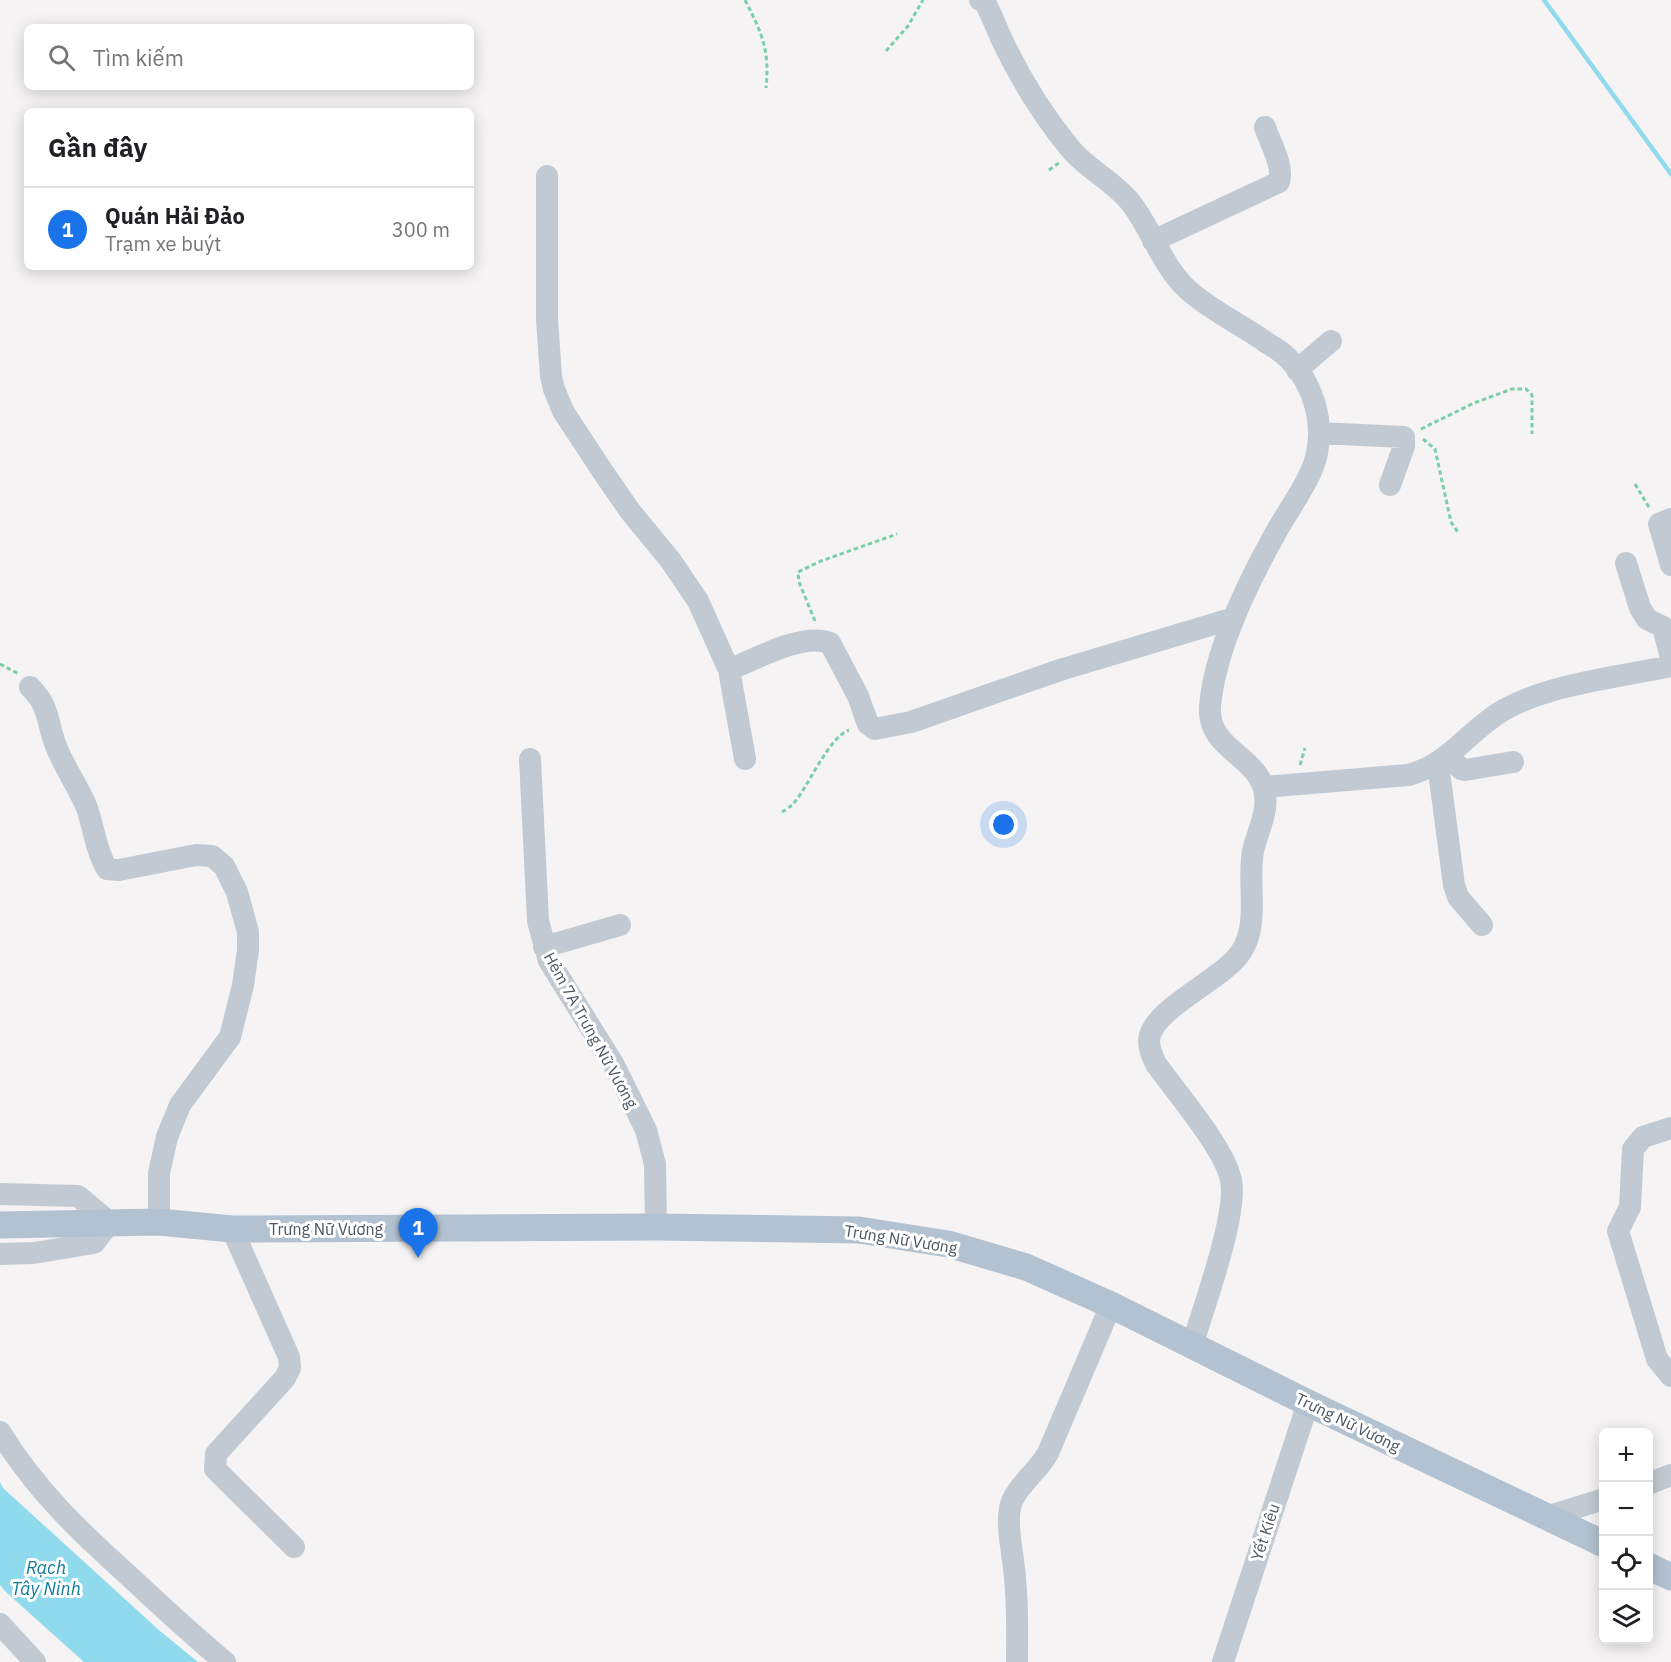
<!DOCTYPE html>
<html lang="vi">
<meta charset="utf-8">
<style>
body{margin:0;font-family:"IBM Plex Sans",sans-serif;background:#f2f2f2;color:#202124}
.controls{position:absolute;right:18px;bottom:18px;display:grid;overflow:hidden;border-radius:9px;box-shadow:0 3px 15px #0003}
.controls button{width:54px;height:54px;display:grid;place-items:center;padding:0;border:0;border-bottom:2px solid #e0e0e0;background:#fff;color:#202124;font:30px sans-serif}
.you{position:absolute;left:1004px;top:825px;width:21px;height:21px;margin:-15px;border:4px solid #fff;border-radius:50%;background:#1a73e8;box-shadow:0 0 0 9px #1a73e833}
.badge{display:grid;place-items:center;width:39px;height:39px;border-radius:50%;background:#1a73e8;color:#fff;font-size:20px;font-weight:700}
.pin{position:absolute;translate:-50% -50px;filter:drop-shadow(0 2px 3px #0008)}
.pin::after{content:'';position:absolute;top:32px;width:21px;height:18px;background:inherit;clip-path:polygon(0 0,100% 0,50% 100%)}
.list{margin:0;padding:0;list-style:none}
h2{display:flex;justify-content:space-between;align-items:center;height:78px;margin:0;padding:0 24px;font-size:26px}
h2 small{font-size:20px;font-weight:400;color:#757577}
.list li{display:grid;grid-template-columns:39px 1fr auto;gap:18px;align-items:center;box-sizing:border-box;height:84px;padding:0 24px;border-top:2px solid #e0e0e0}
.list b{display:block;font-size:22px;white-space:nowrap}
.list p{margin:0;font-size:20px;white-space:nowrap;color:#757577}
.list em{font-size:20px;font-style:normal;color:#757577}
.icon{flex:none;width:33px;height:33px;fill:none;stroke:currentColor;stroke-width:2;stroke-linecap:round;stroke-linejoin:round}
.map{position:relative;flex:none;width:1671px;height:1662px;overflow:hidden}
.search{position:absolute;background:#fff;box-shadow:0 3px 15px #0003;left:24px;top:24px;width:450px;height:66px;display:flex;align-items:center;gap:15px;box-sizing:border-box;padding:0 21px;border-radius:9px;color:#757577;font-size:22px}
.panel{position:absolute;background:#fff;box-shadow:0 3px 15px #0003;left:24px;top:108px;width:450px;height:162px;border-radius:9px}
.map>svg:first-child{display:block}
.water{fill:#90daee}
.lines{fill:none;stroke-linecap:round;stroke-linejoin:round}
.stream{stroke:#90daee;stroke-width:4.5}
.path{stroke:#7ad0a6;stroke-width:3;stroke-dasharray:4.5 3;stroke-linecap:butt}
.minor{stroke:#c1cad2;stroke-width:22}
.major{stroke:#b3c2d1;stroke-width:27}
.labels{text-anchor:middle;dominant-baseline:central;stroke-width:6;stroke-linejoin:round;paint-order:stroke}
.street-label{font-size:16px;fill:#4a5661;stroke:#fff}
.water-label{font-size:18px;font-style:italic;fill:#0c7c9b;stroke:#fff}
</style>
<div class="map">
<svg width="1671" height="1662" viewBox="0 0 1671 1662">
<rect width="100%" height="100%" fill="#f5f3f3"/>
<path class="water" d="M0 1482 3 1488 160 1631 198 1662H84L7 1593 0 1585Z"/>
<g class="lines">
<path class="stream" d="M1544 0 1671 174"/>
<path class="path" d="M745 0C762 33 770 51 766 88
M886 51 908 26 923 0
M1049 170 1060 162
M1421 429 1474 403 1512 389H1526L1532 395V434
M1423 439 1435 449 1451 522 1459 534
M1635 484 1650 509
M815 621 799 582 798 572 821 561 897 534
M0 664 19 674
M1300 765 1305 748
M782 812C785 810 790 807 793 804 809 786 828 738 849 730"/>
<path class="minor" d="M980 0 985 2C991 14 996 26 1001 38 1019 76 1042 114 1069 147 1086 169 1114 181 1131 203 1152 230 1161 264 1187 289 1211 311 1241 324 1267 343 1274 347 1282 352 1288 358 1312 382 1324 419 1317 453 1313 476 1291 506 1279 527 1250 578 1215 648 1210 706 1206 755 1272 756 1265 808 1263 823 1256 837 1253 851 1247 883 1260 924 1241 952 1223 980 1152 1008 1149 1040 1149 1049 1152 1056 1156 1064 1176 1092 1225 1149 1231 1180 1238 1214 1203 1309 1192 1346
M547 176V320L551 376 554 389 563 411 601 469 630 511 671 561 698 601 729 670 745 759
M1153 241 1279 182C1284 165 1270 143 1265 127
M1297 370 1331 341
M1319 433 1404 437V446L1390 485
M1671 519 1659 524 1671 565
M1626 563 1640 608 1647 619 1663 627 1671 658
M729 670C755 659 804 632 830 643L858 696 868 724 875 729 911 722 1060 670 1234 618
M30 687C51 708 46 721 56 746 64 767 78 786 87 808 94 828 96 851 107 869L119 870 196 855 212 856 224 866 237 892 248 932V950L243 985 230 1037 180 1105 167 1137 159 1173V1222
M1448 755 1461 769 1465 770 1513 762
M530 759 538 921 549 961 614 1065 646 1130 655 1164 656 1227
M1438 764 1454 885 1458 897 1482 925
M1265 787 1408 775C1450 764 1467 732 1502 711 1548 684 1619 677 1671 666
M544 947 620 925
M1671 1128 1643 1137 1633 1149 1630 1207 1618 1231 1657 1359 1671 1376
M0 1194 78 1196 110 1223 94 1243 34 1253 0 1254
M232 1229 289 1357 290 1368 285 1378 216 1454 215 1469 294 1547
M0 1432C37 1491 78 1530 129 1576 160 1605 192 1635 225 1662
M1648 1484 1671 1475
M1546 1517 1604 1499
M0 1624 35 1662
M1017 1662C1017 1634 1018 1606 1015 1579 1014 1557 1004 1521 1012 1501 1020 1483 1039 1470 1048 1453L1111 1305
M1223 1662 1308 1403"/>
<path class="major" d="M0 1225 159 1222 232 1229 656 1227 859 1230 948 1244 1026 1267 1111 1305 1308 1403 1604 1544
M1648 1566 1671 1577"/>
</g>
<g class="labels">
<g class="street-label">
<text transform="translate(591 1030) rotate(61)">Hẻm 7A Trưng Nữ Vương</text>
<text x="326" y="1229">Trưng Nữ Vương</text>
<text transform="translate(901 1239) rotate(9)">Trưng Nữ Vương</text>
<text transform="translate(1348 1422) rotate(26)">Trưng Nữ Vương</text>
<text transform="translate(1265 1532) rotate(-72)">Yết Kiêu</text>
</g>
<g class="water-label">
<text x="46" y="1567">Rạch<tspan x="46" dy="21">Tây Ninh</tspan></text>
</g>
</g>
</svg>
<div class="controls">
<button>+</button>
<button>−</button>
<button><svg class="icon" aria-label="locate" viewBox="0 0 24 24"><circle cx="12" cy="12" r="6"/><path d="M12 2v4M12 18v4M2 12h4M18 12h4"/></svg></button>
<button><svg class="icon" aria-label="layers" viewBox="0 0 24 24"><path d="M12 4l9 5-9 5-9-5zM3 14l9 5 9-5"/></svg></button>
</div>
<div class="you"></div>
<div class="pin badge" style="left:418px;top:1258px">1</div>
<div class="search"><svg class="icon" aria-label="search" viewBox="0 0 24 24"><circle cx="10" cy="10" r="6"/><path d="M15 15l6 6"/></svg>Tìm kiếm</div>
<section class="panel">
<h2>Gần đây<small></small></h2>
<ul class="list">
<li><span class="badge">1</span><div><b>Quán Hải Đảo</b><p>Trạm xe buýt</p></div><em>300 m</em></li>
</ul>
</section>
</div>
